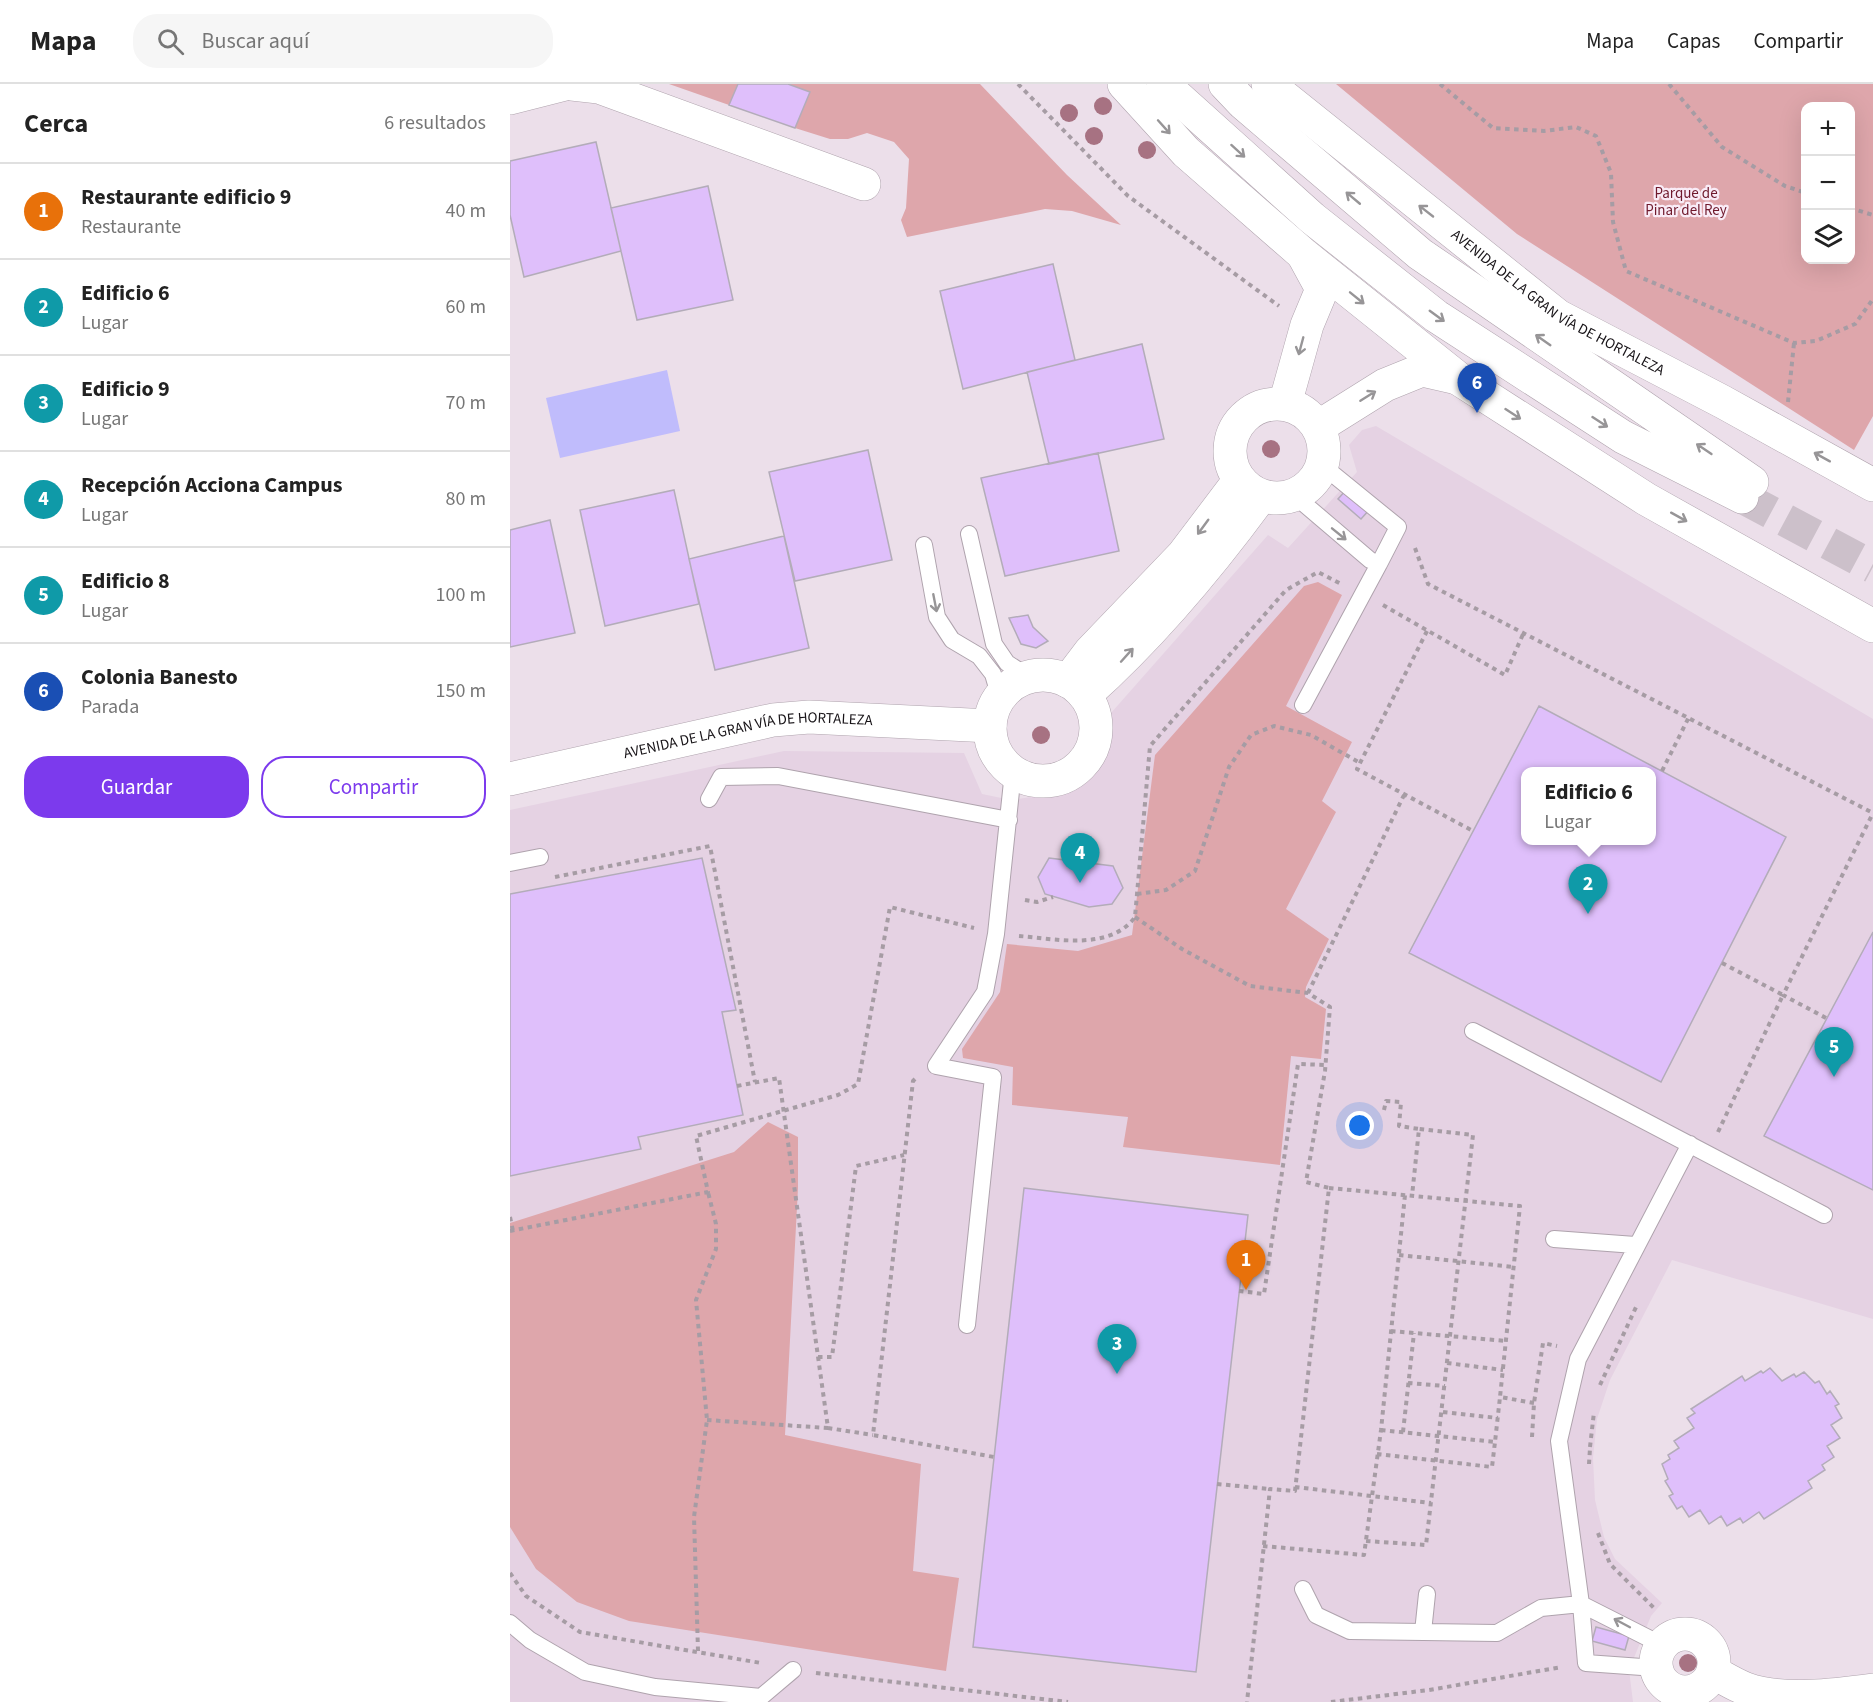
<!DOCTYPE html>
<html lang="es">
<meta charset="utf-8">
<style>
body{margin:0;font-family:"Source Sans 3",sans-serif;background:#f6f6f6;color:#222}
.controls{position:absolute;right:18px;top:18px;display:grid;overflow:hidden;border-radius:12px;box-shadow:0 6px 24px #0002}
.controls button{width:54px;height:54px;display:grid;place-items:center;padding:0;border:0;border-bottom:2px solid #e0e0e0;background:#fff;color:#222;font:30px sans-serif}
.you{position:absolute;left:850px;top:1042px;width:21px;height:21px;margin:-15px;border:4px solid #fff;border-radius:50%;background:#1a73e8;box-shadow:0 0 0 9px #1a73e833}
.badge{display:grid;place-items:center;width:39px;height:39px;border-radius:50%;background:#7c3aed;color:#fff;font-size:20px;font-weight:700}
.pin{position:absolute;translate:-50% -50px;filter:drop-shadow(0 2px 3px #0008)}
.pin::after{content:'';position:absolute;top:32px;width:21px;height:18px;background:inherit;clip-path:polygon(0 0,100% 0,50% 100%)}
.popup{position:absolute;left:1011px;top:683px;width:135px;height:78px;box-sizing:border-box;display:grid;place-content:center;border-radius:12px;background:#fff;filter:drop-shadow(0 2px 4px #0005);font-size:20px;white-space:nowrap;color:#767676}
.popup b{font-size:22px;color:#222}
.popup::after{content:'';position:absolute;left:50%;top:100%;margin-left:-12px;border:12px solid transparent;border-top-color:#fff}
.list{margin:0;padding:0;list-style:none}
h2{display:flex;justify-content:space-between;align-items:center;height:78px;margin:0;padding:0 24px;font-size:26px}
h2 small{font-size:20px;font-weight:400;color:#767676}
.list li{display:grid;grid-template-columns:39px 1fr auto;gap:18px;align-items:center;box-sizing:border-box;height:96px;padding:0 24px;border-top:2px solid #e0e0e0}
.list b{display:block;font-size:22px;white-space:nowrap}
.list p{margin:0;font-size:20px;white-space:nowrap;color:#767676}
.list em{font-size:20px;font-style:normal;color:#767676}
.actions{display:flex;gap:12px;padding:18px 24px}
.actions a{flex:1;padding:14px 0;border:2px solid #7c3aed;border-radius:24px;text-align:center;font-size:21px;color:#7c3aed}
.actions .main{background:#7c3aed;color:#fff}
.icon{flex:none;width:33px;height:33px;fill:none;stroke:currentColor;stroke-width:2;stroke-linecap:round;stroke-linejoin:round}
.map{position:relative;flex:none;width:1363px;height:1618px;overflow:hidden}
header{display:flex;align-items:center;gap:36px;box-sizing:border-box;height:84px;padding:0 30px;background:#fff;border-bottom:2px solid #e0e0e0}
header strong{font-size:28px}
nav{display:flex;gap:33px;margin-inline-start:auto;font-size:21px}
.search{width:420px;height:54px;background:#f6f6f6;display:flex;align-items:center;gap:15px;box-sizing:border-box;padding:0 21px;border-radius:24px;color:#767676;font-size:22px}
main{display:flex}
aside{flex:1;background:#fff}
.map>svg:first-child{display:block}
.built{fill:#e5d2e3;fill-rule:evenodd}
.green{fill:#dea6ab;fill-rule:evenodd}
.water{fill:#c0bcfc}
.building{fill:#dfbffb;stroke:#b3acb9;stroke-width:1.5;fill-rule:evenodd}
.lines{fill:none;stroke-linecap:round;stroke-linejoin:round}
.secondary-tunnel{stroke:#ccc0ca;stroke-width:33;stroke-dasharray:33 16;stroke-linecap:butt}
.service-casing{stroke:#afa3ad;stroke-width:18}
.minor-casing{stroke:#afa3ad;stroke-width:34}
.secondary-casing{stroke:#afa3ad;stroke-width:34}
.path{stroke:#a69ca4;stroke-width:4;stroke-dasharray:4.5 4.5;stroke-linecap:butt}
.service{stroke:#fff;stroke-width:16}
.minor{stroke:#fff;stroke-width:33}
.secondary{stroke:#fff;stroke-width:33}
.tree{fill:#a77282}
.oneway{stroke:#979597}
.labels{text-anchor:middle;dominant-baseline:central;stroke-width:4.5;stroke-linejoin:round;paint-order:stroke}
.park-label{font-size:15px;fill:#6f192c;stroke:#f9ecf7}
.street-label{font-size:15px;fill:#171317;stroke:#f9ecf7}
</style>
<header>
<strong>Mapa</strong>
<div class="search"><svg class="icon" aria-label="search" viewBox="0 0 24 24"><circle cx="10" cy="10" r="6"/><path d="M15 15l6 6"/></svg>Buscar aquí</div>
<nav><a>Mapa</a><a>Capas</a><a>Compartir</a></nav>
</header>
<main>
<aside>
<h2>Cerca<small>6 resultados</small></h2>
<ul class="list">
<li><span class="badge" style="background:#e8710a">1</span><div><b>Restaurante edificio 9</b><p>Restaurante</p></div><em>40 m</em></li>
<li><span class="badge" style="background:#0f9aa8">2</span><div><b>Edificio 6</b><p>Lugar</p></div><em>60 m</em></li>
<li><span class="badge" style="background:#0f9aa8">3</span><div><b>Edificio 9</b><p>Lugar</p></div><em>70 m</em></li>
<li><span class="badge" style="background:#0f9aa8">4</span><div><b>Recepción Acciona Campus</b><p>Lugar</p></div><em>80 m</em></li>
<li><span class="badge" style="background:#0f9aa8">5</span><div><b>Edificio 8</b><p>Lugar</p></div><em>100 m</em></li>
<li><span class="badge" style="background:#1a4fb4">6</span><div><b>Colonia Banesto</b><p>Parada</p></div><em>150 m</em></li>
</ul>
<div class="actions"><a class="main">Guardar</a><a>Compartir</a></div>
</aside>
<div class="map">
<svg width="1363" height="1618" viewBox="0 0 1363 1618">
<rect width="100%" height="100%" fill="#ecdfea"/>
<path class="built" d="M866 342 1363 635V1235L1162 1176 1100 1296 1087 1335 1083 1374 1085 1416 1094 1453 1105 1475 1152 1519 1141 1532 1119 1586 1123 1618H0V726L274 667 454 669 472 710 501 716 542 710 568 699 592 678 601 629 758 451 778 464 847 388 839 361 852 346ZM1015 688H1141V756H1015Z"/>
<path class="green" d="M159 0H228L219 21Z
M278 0H470L557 91 611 141 562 127 535 125 397 153 391 136 396 124 399 75 384 58 357 49 338 55H320L285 44 300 8Z
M826 0H1363V332L1344 366 1007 150ZM1340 22V176H1296V22Z
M808 498 832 511 776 622 842 658 812 717 826 728 776 825 819 855 796 903 795 913 816 925 811 975 781 972 770 1081 613 1063 618 1033 502 1021 503 983 453 974 452 965 490 908 497 860 568 867 622 851 645 671 794 502Z
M258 1038 288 1053V1104L275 1351 411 1380 403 1487 449 1494 436 1587 119 1537 67 1518 26 1485 0 1443V1139L224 1068Z"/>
<path class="water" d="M157 286 170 347 50 374 36 314Z"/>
<path class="building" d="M228 0H278L300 8 285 44 219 21Z
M86 58 111 167 14 193 0 131V77Z
M198 102 223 216 127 236 101 124Z
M543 180 565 276 453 305 430 207Z
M632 260 654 355 539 380 517 288Z
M358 366 382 476 285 497 259 388Z
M588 369 609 467 495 492 471 394Z
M164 406 189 520 95 542 70 426Z
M836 406 859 426 851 435 828 415Z
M40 436 65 549 0 563V446Z
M274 452 299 564 205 586 179 475Z
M518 531 523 543 538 557 526 564 511 560 499 534Z
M1029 622 1276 753 1151 998 899 869ZM1015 688H1141V756H1015Z
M192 774 226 926 212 928 233 1031 128 1053 131 1065 0 1092V810Z
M539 774 603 782 613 804 602 820 579 823 535 810 528 793Z
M1363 848V1106L1254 1052Z
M514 1104 738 1131 686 1588 463 1563Z
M1260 1284 1272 1297 1284 1290 1286 1293 1294 1288 1305 1299 1309 1297 1317 1310 1320 1307 1329 1320 1325 1322 1332 1334 1321 1341 1330 1354 1317 1362 1324 1373 1312 1381 1315 1386 1298 1397 1302 1404 1254 1435 1249 1428 1233 1439 1230 1434 1217 1442 1211 1432 1199 1440 1190 1426 1179 1433 1172 1422 1167 1425 1159 1412 1163 1410 1155 1397 1158 1395 1152 1380 1160 1375 1158 1371 1169 1364 1164 1357 1184 1344 1177 1334 1185 1329 1181 1325 1232 1292 1235 1297 1251 1287 1253 1289Z
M1086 1543 1119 1552 1115 1566 1082 1557Z"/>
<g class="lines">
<path class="secondary-tunnel" d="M1232 413 1363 483"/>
<g class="service-casing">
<path id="service" d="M785 412 860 476 869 480 888 443 813 382
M459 450 484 560 497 579 520 594
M414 461 427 533 442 556 469 572 483 590 490 614
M793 621 869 480
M199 715 211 693 268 692 499 736
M0 779 30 773
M963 947 1314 1131
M1044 1155 1125 1161
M457 1241 483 993 426 982 475 908 486 850 503 688
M793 1505 806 1531 840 1547 987 1549 1031 1524 1071 1520 1152 1561
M0 1539 20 1556 75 1588 145 1603 251 1613 283 1586
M913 1548 917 1510
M1146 1584 1076 1579 1071 1520 1049 1357 1068 1275 1180 1060"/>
</g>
<g class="minor-casing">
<g id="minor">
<path d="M62 0 89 3 354 100"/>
<path d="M614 0 676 68 794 171 949 295 1136 415 1363 542"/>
<path id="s1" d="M758 0 1048 232 1213 318 1363 401"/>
<path d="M0 14 55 0"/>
<circle cx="767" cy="367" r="47"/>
<path d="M775 320 797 241 812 205 794 172"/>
<path d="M808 343 875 301 912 286 947 294"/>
<circle cx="533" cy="644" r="53"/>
<path d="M558 597 580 568 673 471 729 397"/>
<path d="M575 611C640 553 699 483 751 412"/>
<path id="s2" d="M0 695 263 636 299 633 480 642"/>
<circle cx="1175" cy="1579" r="29"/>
<path d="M1203 1588C1214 1594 1225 1601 1236 1605 1270 1618 1327 1611 1363 1606"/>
</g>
</g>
<g class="secondary-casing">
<path id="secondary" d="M653 0 802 134 926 232 1113 353 1232 413
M715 0 733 19 910 170 1242 398"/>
</g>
<path class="path" d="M508 0 618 112 769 222
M930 0 983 44 1034 47 1066 43 1086 52 1101 89 1103 138 1116 187 1284 259 1306 257 1345 240 1363 215
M1159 0 1212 63 1275 102 1296 109
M1340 124 1363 131
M1278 318 1284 259
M905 464 918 500 1363 729
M873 521 995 591 1014 548
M917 547 847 685 963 747
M1152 687 1179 633
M45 793 200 762 245 998
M627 810 656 806 685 787 719 683 741 651 764 642 801 651 850 679
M515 816 527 818 543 813
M625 833 672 865 740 902 798 909 820 923 815 987 796 1098 819 1104 785 1407 760 1405 737 1618
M509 852C547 855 600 867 625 833L640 662 776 506 808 488 831 500
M798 909 894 711
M1316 934 1273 911 1363 729
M405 995 403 997 363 1351 484 1373
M227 1002 269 994 318 1344 363 1351
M874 1026 876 1017 891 1018 889 1042 909 1045 902 1112
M1208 1048 1273 911 1212 879
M819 1104 1010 1122 990 1313 1024 1319
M0 1133 3 1147
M0 1147 198 1108 186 1052 328 1011 348 1000 380 823 464 844
M889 1171 1004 1183
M729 1207 754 1210 788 980 815 981
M881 1247 996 1257
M308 1273H322L346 1082 394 1071
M937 1279 993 1286
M898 1299 935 1302
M1090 1301 1127 1221
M933 1328 988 1334
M197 1336 318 1344
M871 1346 985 1358 990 1313
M893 1348 904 1249
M1022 1353 1024 1319 1033 1259 1047 1262
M1080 1363 1084 1328
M867 1370 982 1383 985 1358
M1079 1380 1080 1364
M707 1400 760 1405
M785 1403 921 1419
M1088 1449 1100 1480 1146 1526
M856 1457 916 1461 963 1051 909 1045
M753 1462 854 1471 871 1346 895 1111
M0 1489 16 1512 70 1548 251 1579
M188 1567 184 1433 197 1336 186 1216 206 1165V1140L198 1108
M306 1589 558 1618
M821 1618 919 1606 1052 1583"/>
<use href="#service" class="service"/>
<use href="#minor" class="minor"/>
<use href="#secondary" class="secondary"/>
</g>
<g class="tree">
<circle cx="593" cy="22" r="9"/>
<circle cx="559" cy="29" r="9"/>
<circle cx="584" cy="52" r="9"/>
<circle cx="637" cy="66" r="9"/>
<circle cx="761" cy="365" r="9"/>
<circle cx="531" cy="651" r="9"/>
<circle cx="1178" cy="1579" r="9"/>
</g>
<defs><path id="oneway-shaft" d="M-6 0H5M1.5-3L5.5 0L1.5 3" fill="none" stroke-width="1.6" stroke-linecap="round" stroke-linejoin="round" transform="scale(1.5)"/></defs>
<g class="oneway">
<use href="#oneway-shaft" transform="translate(654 43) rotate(48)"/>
<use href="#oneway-shaft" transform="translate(728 67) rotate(42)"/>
<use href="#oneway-shaft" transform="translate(843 114) rotate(-140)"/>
<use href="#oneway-shaft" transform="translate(916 127) rotate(-142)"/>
<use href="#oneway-shaft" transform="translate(847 214) rotate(39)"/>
<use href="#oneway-shaft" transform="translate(927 232) rotate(36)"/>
<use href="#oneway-shaft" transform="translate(1033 256) rotate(-145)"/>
<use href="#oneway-shaft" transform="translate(791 262) rotate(105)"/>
<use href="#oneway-shaft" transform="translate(858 312) rotate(-32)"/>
<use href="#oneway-shaft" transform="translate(1003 330) rotate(33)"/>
<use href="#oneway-shaft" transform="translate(1090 338) rotate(33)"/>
<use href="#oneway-shaft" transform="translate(1194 365) rotate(-146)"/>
<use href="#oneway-shaft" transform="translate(1312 373) rotate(-151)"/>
<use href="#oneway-shaft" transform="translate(1169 433) rotate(29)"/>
<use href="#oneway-shaft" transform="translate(693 443) rotate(126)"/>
<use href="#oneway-shaft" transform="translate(829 450) rotate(39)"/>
<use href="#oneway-shaft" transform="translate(425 519) rotate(79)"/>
<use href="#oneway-shaft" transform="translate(617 571) rotate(-48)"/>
<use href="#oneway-shaft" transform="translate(1112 1539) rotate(-152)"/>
</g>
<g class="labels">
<g class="park-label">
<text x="1176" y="109">Parque de<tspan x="1176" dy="17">Pinar del Rey</tspan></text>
</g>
<g class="street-label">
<text stroke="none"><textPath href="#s1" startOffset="364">AVENIDA DE LA GRAN VÍA DE HORTALEZA</textPath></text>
<text stroke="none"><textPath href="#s2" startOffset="243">AVENIDA DE LA GRAN VÍA DE HORTALEZA</textPath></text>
</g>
</g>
</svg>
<div class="controls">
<button>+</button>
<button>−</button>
<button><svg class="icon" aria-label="layers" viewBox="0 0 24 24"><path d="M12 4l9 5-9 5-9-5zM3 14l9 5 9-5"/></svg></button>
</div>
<div class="you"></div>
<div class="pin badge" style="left:736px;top:1206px;background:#e8710a">1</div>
<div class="pin badge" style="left:1078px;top:830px;background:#0f9aa8">2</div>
<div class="popup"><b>Edificio 6</b>Lugar</div>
<div class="pin badge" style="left:607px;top:1290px;background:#0f9aa8">3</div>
<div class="pin badge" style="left:570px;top:799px;background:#0f9aa8">4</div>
<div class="pin badge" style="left:1324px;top:993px;background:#0f9aa8">5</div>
<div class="pin badge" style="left:967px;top:329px;background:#1a4fb4">6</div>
</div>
</main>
